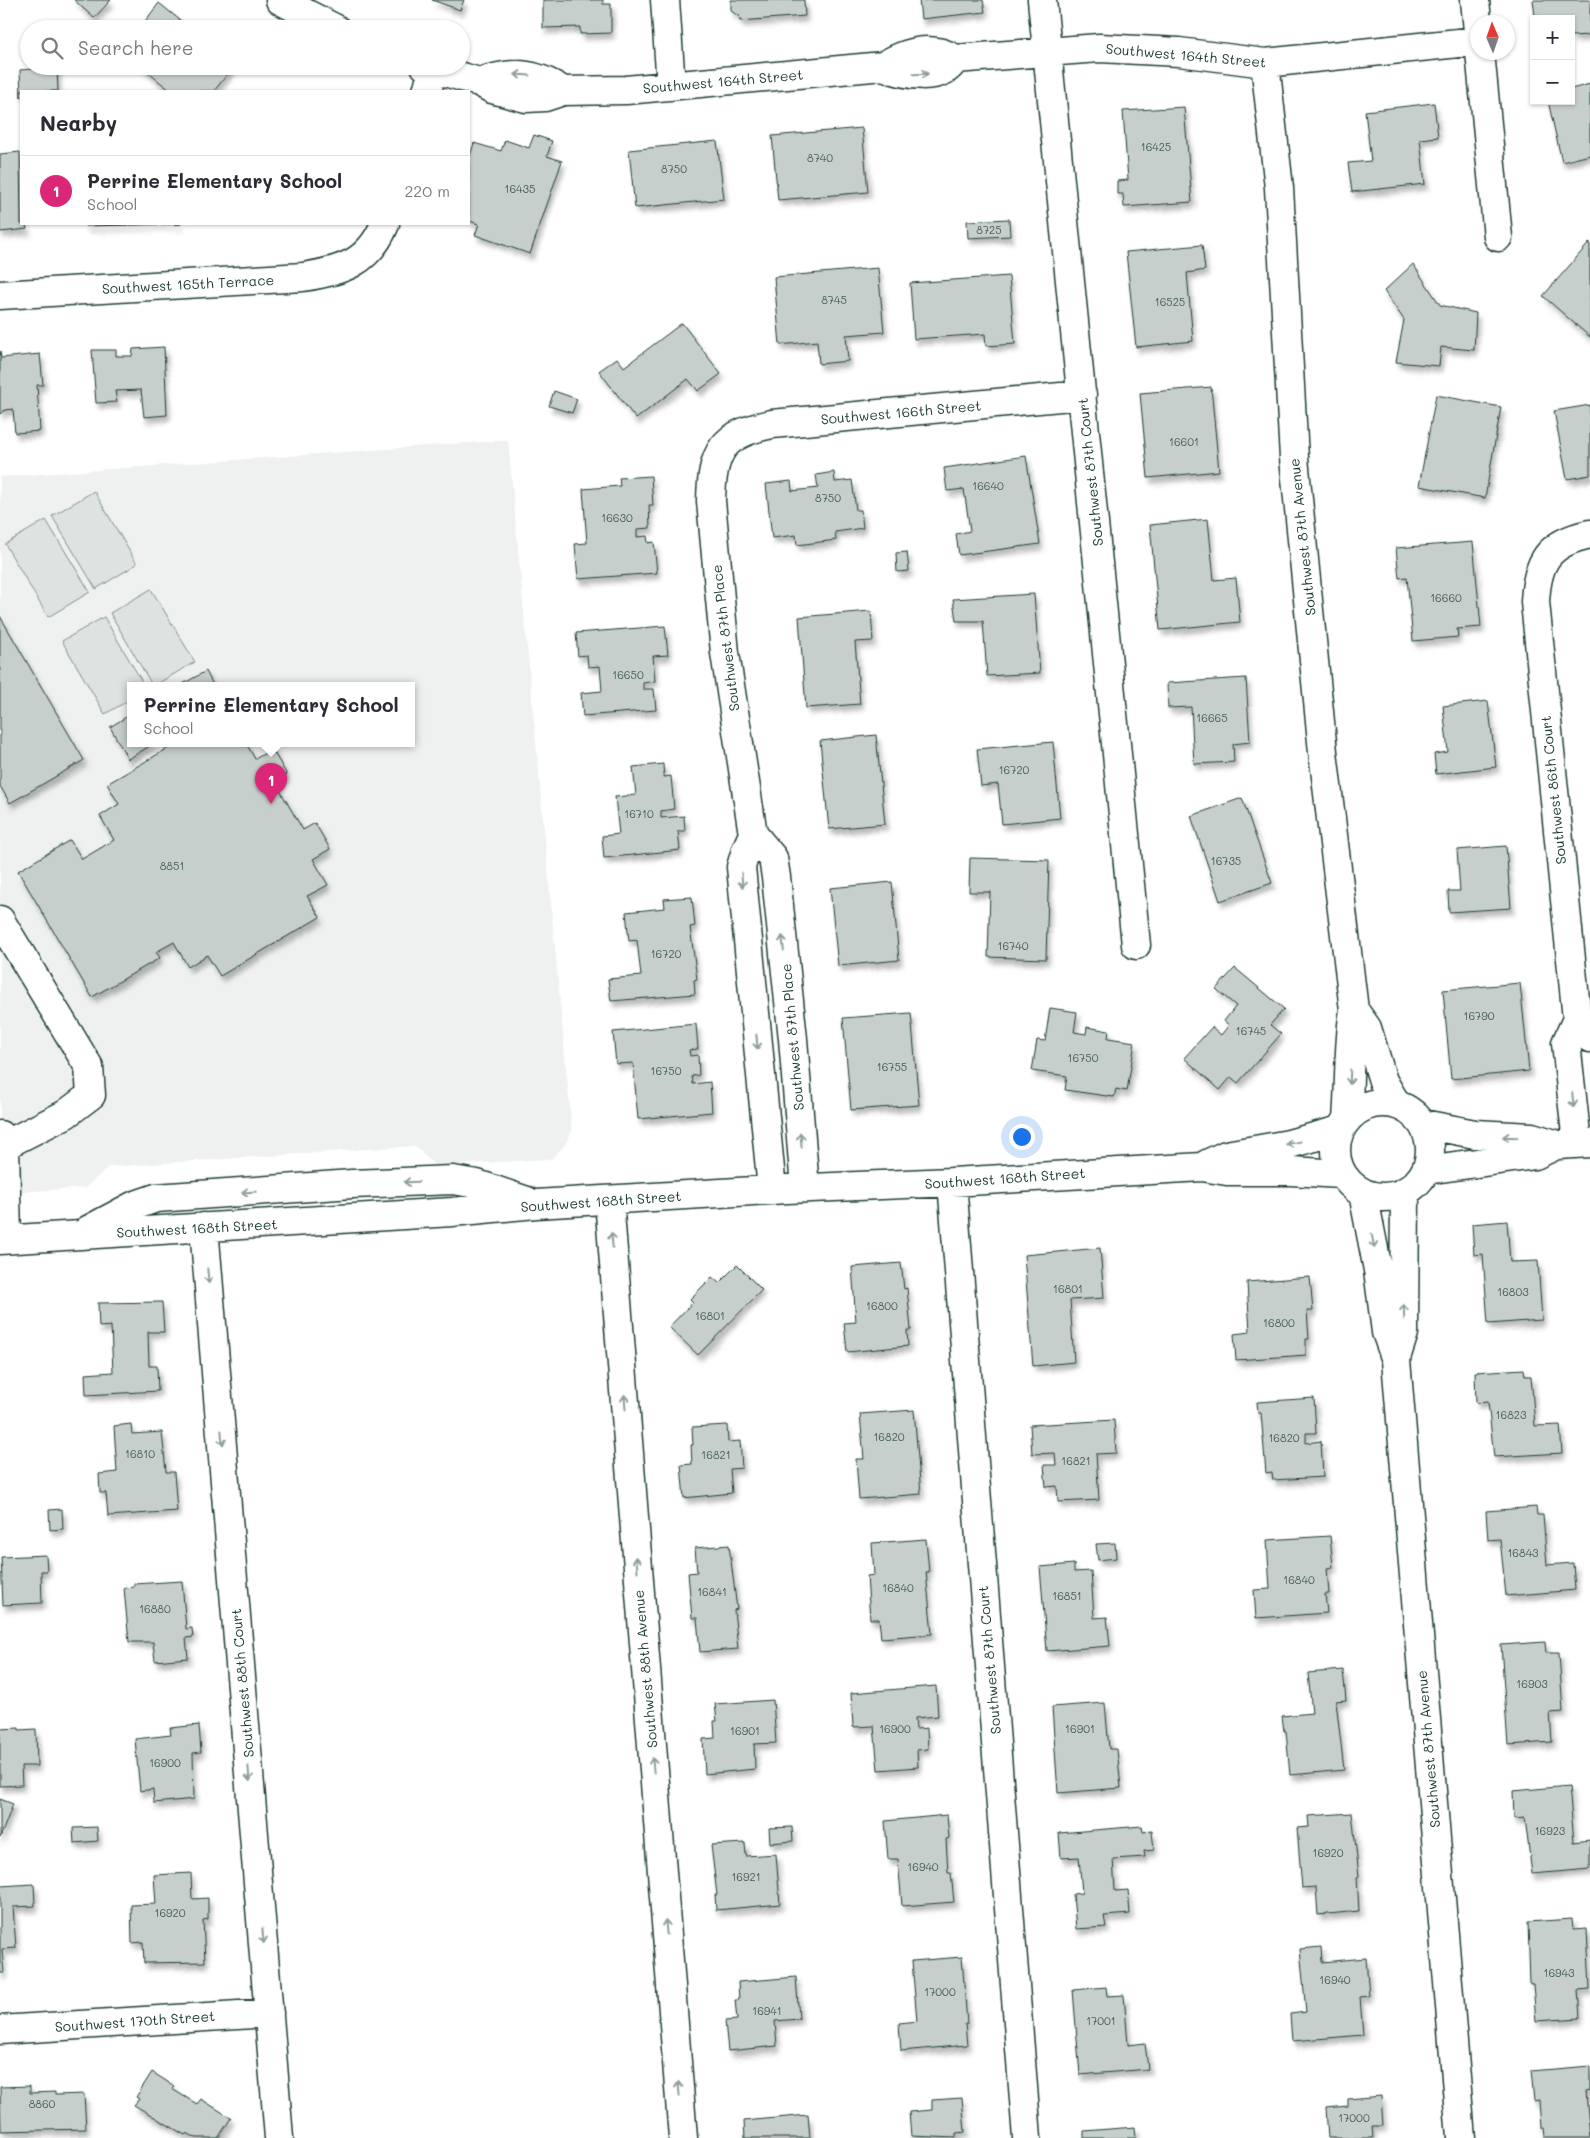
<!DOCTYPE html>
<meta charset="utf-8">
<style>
body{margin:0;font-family:Mali,sans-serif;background:#f7f7f7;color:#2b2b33}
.controls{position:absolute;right:15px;top:15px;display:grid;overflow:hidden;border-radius:0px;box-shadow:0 1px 4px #0004}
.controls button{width:45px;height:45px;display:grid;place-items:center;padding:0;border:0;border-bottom:1px solid #e1e1e2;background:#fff;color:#2b2b33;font:25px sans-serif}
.compass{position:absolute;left:1470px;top:15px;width:45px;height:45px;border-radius:50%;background:#fff;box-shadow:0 1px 4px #0004;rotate:358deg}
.you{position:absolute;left:1021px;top:1136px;width:18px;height:18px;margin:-12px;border:4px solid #fff;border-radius:50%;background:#1a73e8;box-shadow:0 0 0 8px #1a73e833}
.badge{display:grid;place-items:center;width:32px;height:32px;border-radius:50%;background:#db2777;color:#fff;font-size:16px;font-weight:700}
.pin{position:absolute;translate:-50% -41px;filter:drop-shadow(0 1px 2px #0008)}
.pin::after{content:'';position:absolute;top:26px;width:18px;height:15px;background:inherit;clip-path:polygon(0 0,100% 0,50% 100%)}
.popup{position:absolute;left:127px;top:682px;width:288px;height:65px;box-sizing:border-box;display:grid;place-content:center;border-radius:0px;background:#fff;filter:drop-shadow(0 1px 4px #0005);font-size:16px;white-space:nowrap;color:#7c7c81}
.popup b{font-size:19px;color:#2b2b33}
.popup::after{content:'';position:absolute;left:50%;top:100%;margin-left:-10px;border:10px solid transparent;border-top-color:#fff}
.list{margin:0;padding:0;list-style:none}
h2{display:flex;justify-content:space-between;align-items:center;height:65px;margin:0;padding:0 20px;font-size:21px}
h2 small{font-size:16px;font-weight:400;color:#7c7c81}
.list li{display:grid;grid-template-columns:32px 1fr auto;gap:15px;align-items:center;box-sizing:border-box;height:70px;padding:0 20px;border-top:1px solid #e1e1e2}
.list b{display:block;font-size:19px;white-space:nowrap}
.list p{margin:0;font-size:16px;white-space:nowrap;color:#7c7c81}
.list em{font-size:16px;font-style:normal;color:#7c7c81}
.icon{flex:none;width:28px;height:28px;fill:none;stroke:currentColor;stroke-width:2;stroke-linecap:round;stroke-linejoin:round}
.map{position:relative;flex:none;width:1590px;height:2138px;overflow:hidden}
.search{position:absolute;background:#fff;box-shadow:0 1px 4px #0004;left:20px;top:20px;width:450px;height:55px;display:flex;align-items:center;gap:12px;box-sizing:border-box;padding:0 18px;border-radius:28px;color:#7c7c81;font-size:19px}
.panel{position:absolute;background:#fff;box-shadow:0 1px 4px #0004;left:20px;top:90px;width:450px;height:135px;border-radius:0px}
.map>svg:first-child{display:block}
.built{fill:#eef1f0;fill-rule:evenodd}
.green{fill:#dee3e2;stroke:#7e908b}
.building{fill:#c7cfcc;stroke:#1f3d34;filter:url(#shadow)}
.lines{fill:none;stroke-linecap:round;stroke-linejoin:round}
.minor-casing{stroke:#1f3d34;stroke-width:31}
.minor{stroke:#fff;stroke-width:28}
.oneway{stroke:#8f9e9a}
.labels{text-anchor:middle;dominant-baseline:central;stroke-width:4.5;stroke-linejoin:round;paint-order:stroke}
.number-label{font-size:11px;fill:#49625a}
.street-label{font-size:14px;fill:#1f3d34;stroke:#fff}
</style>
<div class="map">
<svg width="1590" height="2138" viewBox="0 0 1590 2138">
<defs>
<filter id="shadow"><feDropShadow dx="3" dy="5.5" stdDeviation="2.5" flood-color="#0004"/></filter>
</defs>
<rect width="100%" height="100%" fill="#fff"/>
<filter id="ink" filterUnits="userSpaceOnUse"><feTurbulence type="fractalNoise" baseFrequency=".02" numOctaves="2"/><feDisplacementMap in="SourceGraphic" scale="10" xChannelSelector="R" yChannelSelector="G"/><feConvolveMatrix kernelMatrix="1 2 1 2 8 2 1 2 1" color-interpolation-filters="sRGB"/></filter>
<g filter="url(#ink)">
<path class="built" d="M508 440 572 1131 564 1146 551 1159 435 1166 415 1146 108 1167 85 1188 0 1193V477ZM131 685H411V743H131Z"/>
<path class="green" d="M94 491 137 564 96 589 52 516Z
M46 520 90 592 48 617 5 544Z
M151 589 195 662 155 685H152L110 613Z
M104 617 144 685H131V699L105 714 62 641Z"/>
<path class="building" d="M74 0H111L94 18Z
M432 0H464L460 10Z
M543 0H603V4H611V33L580 34V27L543 28Z
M804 0 805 16 740 21 739 15H737L731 11V0Z
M919 0H983L985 12 921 19Z
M1533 0H1590V35L1571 36V19H1540V16H1535Z
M159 3 191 29H139Z
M140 66H234L214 91H171Z
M57 67 58 91H21V97L20 70Z
M1590 84V155L1562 162 1548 101H1571V89Z
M1434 103 1438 137 1420 139 1425 184 1352 192 1348 163 1371 161 1365 111Z
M1184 107 1192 202 1124 207 1123 194H1117V181L1128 180 1123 111Z
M862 128 868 192 778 200 772 136Z
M534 135 552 141 547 156 562 161 530 254 475 235 479 224 469 221V159L474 143 501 151 505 140 529 148Z
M717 141 724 199 635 208 629 150Z
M20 152 21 224H26L27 229 0 232V154Z
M1009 219 1010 236 968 238 967 221Z
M85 224H181L85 226Z
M1590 242V337L1543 296Z
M1202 245 1205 270 1187 273 1193 341 1136 347 1126 252Z
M1413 264 1440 305 1476 313 1474 350 1441 347 1439 366 1396 362 1404 320 1384 291Z
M878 268 884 332 846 335 848 361 819 364 817 341 780 345 774 277Z
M1009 276 1015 344 986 346 985 334 914 339 910 283Z
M682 323 721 374 698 391 688 379 636 419 599 371 617 358 624 367Z
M164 347 167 415 144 417 141 390 115 391 117 402 96 403 92 350H116V356H132L133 349Z
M0 351 1 358 40 354 43 385H37L40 431 15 433 13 409 5 410 0 414Z
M1211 387 1219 471 1148 478 1140 393Z
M554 391 577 399 572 413 549 406Z
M1436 395 1501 407 1485 498 1419 486Z
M1590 405V475L1567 479 1554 411Z
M1026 456 1040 544 959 555 956 534 970 531 964 489 947 491 944 468Z
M834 472 835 482 852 480 856 510H861L863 528 835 532 836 540 797 545 796 535 772 538 766 484 791 481 792 491 818 488 816 475Z
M651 476 653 505H649L650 528 637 529V537L647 536 648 543 654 542 657 573 578 579 575 544 587 543 583 489 620 486 619 478Z
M1208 519 1214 580 1236 578 1240 622 1160 630 1150 525Z
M1473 542 1481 627 1457 629 1458 637 1413 641 1407 577 1399 578 1396 548Z
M907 552 909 571 897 572 896 553Z
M1034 594 1040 673 987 676 983 621H956L953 599Z
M871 611 873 641 855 642 860 704 806 708 799 617Z
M0 616 84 760 10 803 0 786Z
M665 626 668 655 653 656 655 681 643 683V689H654L656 710 583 716 581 693 602 691 600 666 588 667 587 655 578 656 576 633Z
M206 671 213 685H181Z
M1246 678 1250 742 1233 744 1234 762 1194 764 1191 707 1168 708 1167 683Z
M1488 701 1496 767 1436 774 1434 754 1448 752 1443 706Z
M131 714V743H155L128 759 110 727Z
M876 735 885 824 829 829 820 741Z
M1053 742 1060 818 1002 824 998 784 981 786 977 749Z
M177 743H221L222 745 225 743H246L255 759 272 749 287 775 275 782 303 830 315 823 330 849 313 859 328 885 307 896 320 917 220 976 207 955 188 967 174 942 156 952 160 958 92 997 18 871 70 840 82 859 114 840 100 816 119 804 107 784Z
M663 764 664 777 671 776 674 809 661 811V818L684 816 685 831H678L680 850 604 858 602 836 619 834 615 797 636 795 633 767Z
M1242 798 1272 883 1220 901 1191 816Z
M1506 846 1511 908 1449 912 1448 891H1460L1457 850Z
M970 858 1049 860 1046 959 988 957 990 892H969Z
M892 882 899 960 838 966 830 888Z
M692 897 695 926 690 927 697 979 694 980 695 994 611 1001 608 979 641 976 637 940 629 941 626 912 665 908 664 899Z
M1235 968 1284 1009 1270 1025 1281 1034 1238 1083 1231 1077 1220 1090 1184 1058 1212 1027 1221 1035 1229 1025 1224 1021 1236 1006 1216 989Z
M1520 983 1529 1071 1451 1079 1443 990Z
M1050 1008 1077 1012 1074 1032 1086 1034 1087 1027 1109 1031 1108 1038 1135 1042 1127 1091 1116 1089 1114 1097 1065 1090 1067 1076 1032 1071 1037 1040 1045 1041Z
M911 1013 919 1105 851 1110 843 1018Z
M696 1024 698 1049 689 1050 690 1056 698 1055 699 1075 692 1076 693 1084 710 1082 712 1112 638 1119 633 1063 616 1064 613 1032Z
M1507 1221 1510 1262 1538 1261 1542 1320 1488 1324 1483 1254 1474 1255 1472 1224Z
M1100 1248 1104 1298 1070 1300 1074 1362 1033 1366 1024 1255Z
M901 1263 904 1289 907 1288 911 1330H907L908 1346 847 1352 844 1323 856 1322 852 1267Z
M737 1265 762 1290 698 1355 669 1327 693 1302 690 1299 712 1277 719 1283Z
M1310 1277 1313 1311H1307L1309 1339H1306V1355L1236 1360 1234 1334 1250 1332 1247 1282Z
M162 1302 164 1332H148L149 1366H157L158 1391 86 1395 85 1374 113 1372 111 1326 99 1327 98 1303Z
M1524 1369 1525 1376H1531L1535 1426 1560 1425 1562 1453 1494 1457 1488 1402 1476 1403 1475 1372Z
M1314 1398 1316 1433H1306V1443L1321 1441 1323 1477 1273 1480 1272 1472 1266 1473 1261 1413H1258L1257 1402Z
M914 1410 921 1494 859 1499 856 1459H864L860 1414Z
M1114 1420 1116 1453 1096 1454 1099 1500 1058 1502 1057 1486 1046 1487 1044 1465H1056L1055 1453 1032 1454 1030 1425Z
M131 1424 132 1434 162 1432 166 1472H174L177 1511 108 1516 106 1493H100L99 1474 117 1472 114 1426Z
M727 1425 728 1442 740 1441 742 1468 730 1469 732 1493 684 1498 681 1465 692 1464 691 1445H693L692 1427Z
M1536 1507 1537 1515H1543L1547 1565 1573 1563 1575 1590 1506 1596 1500 1539 1488 1540 1486 1511Z
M62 1509 63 1529 50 1530 49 1510Z
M1330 1536 1333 1567 1327 1568 1329 1594H1325L1327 1613 1256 1618 1254 1590 1270 1589 1267 1540Z
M926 1539 929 1572H926L932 1634 881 1638 879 1619H870L867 1576 874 1575 872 1543Z
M1115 1543 1116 1558 1098 1560 1096 1544Z
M729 1545 737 1609 734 1610 738 1649 700 1652 697 1618H692L688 1573 697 1572 695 1548Z
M46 1555 47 1571H41L42 1603 3 1605 1 1557Z
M1074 1564V1572L1091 1571 1094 1618 1107 1617 1110 1646 1047 1651 1040 1567Z
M182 1581 186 1629 192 1628 193 1637 186 1638 188 1658 155 1661 153 1642H129L124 1588 134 1587V1584Z
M1545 1642 1546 1653H1559L1563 1712 1550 1713 1552 1742 1508 1745 1501 1645Z
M1343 1670 1346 1700 1336 1701 1344 1770 1290 1775 1286 1731H1284L1282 1716 1312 1713 1308 1673Z
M936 1686 938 1716 915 1718 916 1729 927 1728 928 1749 917 1750 918 1767 878 1770 874 1726 853 1727 851 1693Z
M773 1700 776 1743 754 1744 755 1769 705 1774 703 1739 715 1738 714 1721H717L715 1704Z
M1105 1703 1109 1749H1117L1121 1788 1058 1793 1052 1707Z
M199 1725 201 1752 193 1753 194 1799 154 1803 153 1789 140 1791 135 1739 171 1735 170 1728Z
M19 1728V1730L36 1729 37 1766H21L22 1785 0 1786V1729Z
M1569 1786 1574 1842 1590 1840V1869L1532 1874 1525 1818 1514 1819 1513 1791Z
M0 1799 13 1804 0 1838Z
M1352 1813 1359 1876 1357 1877 1359 1911 1318 1915 1316 1887 1302 1888 1297 1828 1309 1827 1308 1816Z
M947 1815 949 1838 946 1839 948 1873H951L954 1902 902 1906 898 1859H888L885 1821Z
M1142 1826 1143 1832 1152 1831 1154 1850 1144 1851 1145 1857 1113 1859 1115 1891 1128 1890 1130 1914 1104 1916 1106 1927 1076 1929 1073 1894 1082 1893 1079 1857 1061 1858 1059 1833Z
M97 1827 98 1841 74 1843 73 1828Z
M792 1827 793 1841 770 1843 769 1828Z
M745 1843 746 1856 776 1854 780 1904 716 1910 715 1895H717L711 1845Z
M191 1873 192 1899 208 1898V1919L203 1920 205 1962 144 1963 143 1942 132 1943 131 1905 156 1904 154 1875Z
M34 1884 35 1906 13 1907 16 1948 2 1949 4 1973H0V1886Z
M1572 1919 1573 1930 1587 1929 1590 1989 1578 1990 1580 2018 1536 2021 1533 1984H1530L1528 1922Z
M1321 1947 1322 1962 1366 1958 1369 1996 1360 1997 1363 2035 1292 2041 1290 2014 1306 2012 1300 1949Z
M962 1957 967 2024H965L967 2045 901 2051 899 2023 917 2021 912 1961Z
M796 1977 799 2019 775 2021 777 2046 728 2051 725 2021 737 2020 735 2000H739L738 1982Z
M1106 1987 1107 1996 1124 1995 1128 2045 1145 2043 1148 2069 1080 2075 1073 1990Z
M1590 2066V2091L1586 2092 1590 2138H1545L1544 2128H1541L1539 2100 1534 2101 1531 2071Z
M152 2072 174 2086 172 2089 197 2104 201 2099 231 2118 218 2138H196L187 2133 185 2135 134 2105 139 2099 136 2097Z
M30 2086V2093L55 2092V2095L84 2094 86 2129 1 2131 0 2087Z
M1381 2096 1383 2126H1372L1373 2138H1328L1326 2108 1348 2106V2099Z
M962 2098 965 2132 956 2133V2138L911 2136 909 2112 932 2110V2100Z
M808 2115 810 2138H745L744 2121Z
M1135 2127 1136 2138H1084V2131Z"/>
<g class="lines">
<g class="minor-casing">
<path id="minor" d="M280 0 336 29
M665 0 671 86
M1042 0 1136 945
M1475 0 1478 31
M1480 52 1498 237
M1265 63 1279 188 1294 458 1323 752 1354 1010C1348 1046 1350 1082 1347 1119
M425 66 479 82 492 89 526 98 545 97 563 91 626 90 883 66C906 52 931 44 955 59L1099 48 1179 52 1265 63 1478 41
M883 66C904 75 942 83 955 59
M479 82C513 72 532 71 563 91
M427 91 433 69
M0 295 303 277C342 271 369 263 385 224
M1590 534C1548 543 1537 561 1535 602L1577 1019 1590 1038
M753 834 746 850 741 867 772 1190
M0 920 89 1067 91 1095 66 1114 5 1145
M1354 1010 1367 1028 1383 1081 1397 1105
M1577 1019 1566 1043 1577 1143
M1336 1150a47 47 0 1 1 94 0a47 47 0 1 1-94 0Z
M1423 1124 1475 1134 1532 1137 1558 1145 1590 1143
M0 1135 5 1145 7 1239
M1207 1164 1226 1155 1289 1144 1340 1130
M1426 1170 1535 1155 1554 1146
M952 1182 1027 2138
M805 1188 793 1039 776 877 773 858 753 834 725 653 711 501C712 451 722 434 772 424L1082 395
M1363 1193 1378 1270 1386 1332 1396 1360 1461 2138
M609 1200 683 2138
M204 1227 279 2138
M88 1230 133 1206 156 1198 352 1184 453 1180 477 1184 527 1201
M0 1240 452 1212 536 1204 787 1189 952 1182 1202 1167 1227 1171H1291L1341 1174
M1396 1358 1404 1333 1405 1192
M0 2030 269 2013"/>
</g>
<use href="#minor" class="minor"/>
</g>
<defs><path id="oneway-shaft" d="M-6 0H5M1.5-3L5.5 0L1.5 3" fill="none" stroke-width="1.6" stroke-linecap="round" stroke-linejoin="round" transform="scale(1.25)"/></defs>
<g class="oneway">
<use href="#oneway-shaft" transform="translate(921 74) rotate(-2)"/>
<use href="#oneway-shaft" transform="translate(522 75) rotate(-176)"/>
<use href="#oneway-shaft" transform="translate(742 880) rotate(85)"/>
<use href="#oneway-shaft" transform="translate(783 943) rotate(-96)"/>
<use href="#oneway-shaft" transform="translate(757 1042) rotate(85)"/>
<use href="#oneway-shaft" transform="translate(1350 1077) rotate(92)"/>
<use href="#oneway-shaft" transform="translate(1573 1100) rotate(84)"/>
<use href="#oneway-shaft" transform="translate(1510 1137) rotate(-178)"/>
<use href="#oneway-shaft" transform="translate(801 1140) rotate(-95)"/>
<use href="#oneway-shaft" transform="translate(1293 1143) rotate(168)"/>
<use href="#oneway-shaft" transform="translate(411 1182) rotate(178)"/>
<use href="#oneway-shaft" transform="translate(249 1192) rotate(176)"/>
<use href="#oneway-shaft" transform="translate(612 1240) rotate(-95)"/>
<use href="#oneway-shaft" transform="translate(1373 1241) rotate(78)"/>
<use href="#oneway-shaft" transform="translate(208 1276) rotate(85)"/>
<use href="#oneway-shaft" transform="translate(1404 1312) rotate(-91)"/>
<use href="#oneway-shaft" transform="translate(625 1402) rotate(-94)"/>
<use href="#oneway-shaft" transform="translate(222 1438) rotate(85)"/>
<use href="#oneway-shaft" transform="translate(637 1564) rotate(-94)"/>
<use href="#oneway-shaft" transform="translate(653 1765) rotate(-95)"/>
<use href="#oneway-shaft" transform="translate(249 1774) rotate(85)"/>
<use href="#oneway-shaft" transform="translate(666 1927) rotate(-95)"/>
<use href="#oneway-shaft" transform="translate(263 1936) rotate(85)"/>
<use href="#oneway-shaft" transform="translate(679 2089) rotate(-95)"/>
</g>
</g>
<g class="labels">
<g class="number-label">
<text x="1156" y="146">16425</text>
<text x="820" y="157">8740</text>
<text x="674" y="168">8750</text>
<text x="520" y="188">16435</text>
<text x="989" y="229">8725</text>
<text x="834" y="299">8745</text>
<text x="1170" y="301">16525</text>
<text x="1184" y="441">16601</text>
<text x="988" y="485">16640</text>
<text x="828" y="497">8750</text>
<text x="617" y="517">16630</text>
<text x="1446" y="597">16660</text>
<text x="628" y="674">16650</text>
<text x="1212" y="717">16665</text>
<text x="1014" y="769">16720</text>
<text x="639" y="813">16710</text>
<text x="1226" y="860">16735</text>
<text x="172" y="865">8851</text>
<text x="1013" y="945">16740</text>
<text x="666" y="953">16720</text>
<text x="1479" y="1015">16790</text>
<text x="1251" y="1030">16745</text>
<text x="1083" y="1057">16750</text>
<text x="892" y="1066">16755</text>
<text x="666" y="1070">16750</text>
<text x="1068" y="1288">16801</text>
<text x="1513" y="1291">16803</text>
<text x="882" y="1305">16800</text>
<text x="710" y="1315">16801</text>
<text x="1279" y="1322">16800</text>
<text x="1511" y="1414">16823</text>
<text x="889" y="1436">16820</text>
<text x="1284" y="1437">16820</text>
<text x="140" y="1453">16810</text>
<text x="716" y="1454">16821</text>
<text x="1076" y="1460">16821</text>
<text x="1523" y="1552">16843</text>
<text x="1299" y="1579">16840</text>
<text x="898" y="1587">16840</text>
<text x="712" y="1591">16841</text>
<text x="1067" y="1595">16851</text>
<text x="155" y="1608">16880</text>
<text x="1532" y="1683">16903</text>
<text x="895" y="1728">16900</text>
<text x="1080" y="1728">16901</text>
<text x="745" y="1730">16901</text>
<text x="165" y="1762">16900</text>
<text x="1550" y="1830">16923</text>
<text x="1328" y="1852">16920</text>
<text x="923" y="1866">16940</text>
<text x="746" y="1876">16921</text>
<text x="170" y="1912">16920</text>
<text x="1559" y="1972">16943</text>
<text x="1335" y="1979">16940</text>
<text x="940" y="1991">17000</text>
<text x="767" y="2010">16941</text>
<text x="1101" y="2020">17001</text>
<text x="42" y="2103">8860</text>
<text x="1354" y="2117">17000</text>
</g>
<g class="street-label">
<text transform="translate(1186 55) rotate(5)">Southwest 164th Street</text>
<text transform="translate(723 81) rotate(-5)">Southwest 164th Street</text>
<text transform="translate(188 284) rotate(-3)">Southwest 165th Terrace</text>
<text transform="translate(901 412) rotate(-5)">Southwest 166th Street</text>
<text transform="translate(1090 472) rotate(-96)">Southwest 87th Court</text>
<text transform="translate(1302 537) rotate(-96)">Southwest 87th Avenue</text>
<text transform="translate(725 638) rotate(-97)">Southwest 87th Place</text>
<text transform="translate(1553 790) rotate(-96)">Southwest 86th Court</text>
<text transform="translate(792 1037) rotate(-95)">Southwest 87th Place</text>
<text transform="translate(1005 1178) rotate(-4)">Southwest 168th Street</text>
<text transform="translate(601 1201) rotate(-4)">Southwest 168th Street</text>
<text transform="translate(197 1228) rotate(-3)">Southwest 168th Street</text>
<text transform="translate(989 1660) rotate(-95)">Southwest 87th Court</text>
<text transform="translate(645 1669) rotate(-95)">Southwest 88th Avenue</text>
<text transform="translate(242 1683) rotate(-95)">Southwest 88th Court</text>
<text transform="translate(1428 1749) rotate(-95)">Southwest 87th Avenue</text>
<text transform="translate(135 2021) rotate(-4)">Southwest 170th Street</text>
</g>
</g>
</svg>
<div class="controls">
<button>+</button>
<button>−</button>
</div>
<svg class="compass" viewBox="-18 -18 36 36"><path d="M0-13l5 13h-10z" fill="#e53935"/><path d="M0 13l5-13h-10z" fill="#7c7c81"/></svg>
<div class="you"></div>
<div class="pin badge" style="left:271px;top:804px">1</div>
<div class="popup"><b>Perrine Elementary School</b>School</div>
<div class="search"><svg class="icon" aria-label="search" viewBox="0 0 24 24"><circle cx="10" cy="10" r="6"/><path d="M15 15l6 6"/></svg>Search here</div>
<section class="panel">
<h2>Nearby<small></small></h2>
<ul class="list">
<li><span class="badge">1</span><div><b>Perrine Elementary School</b><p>School</p></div><em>220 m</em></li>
</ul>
</section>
</div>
